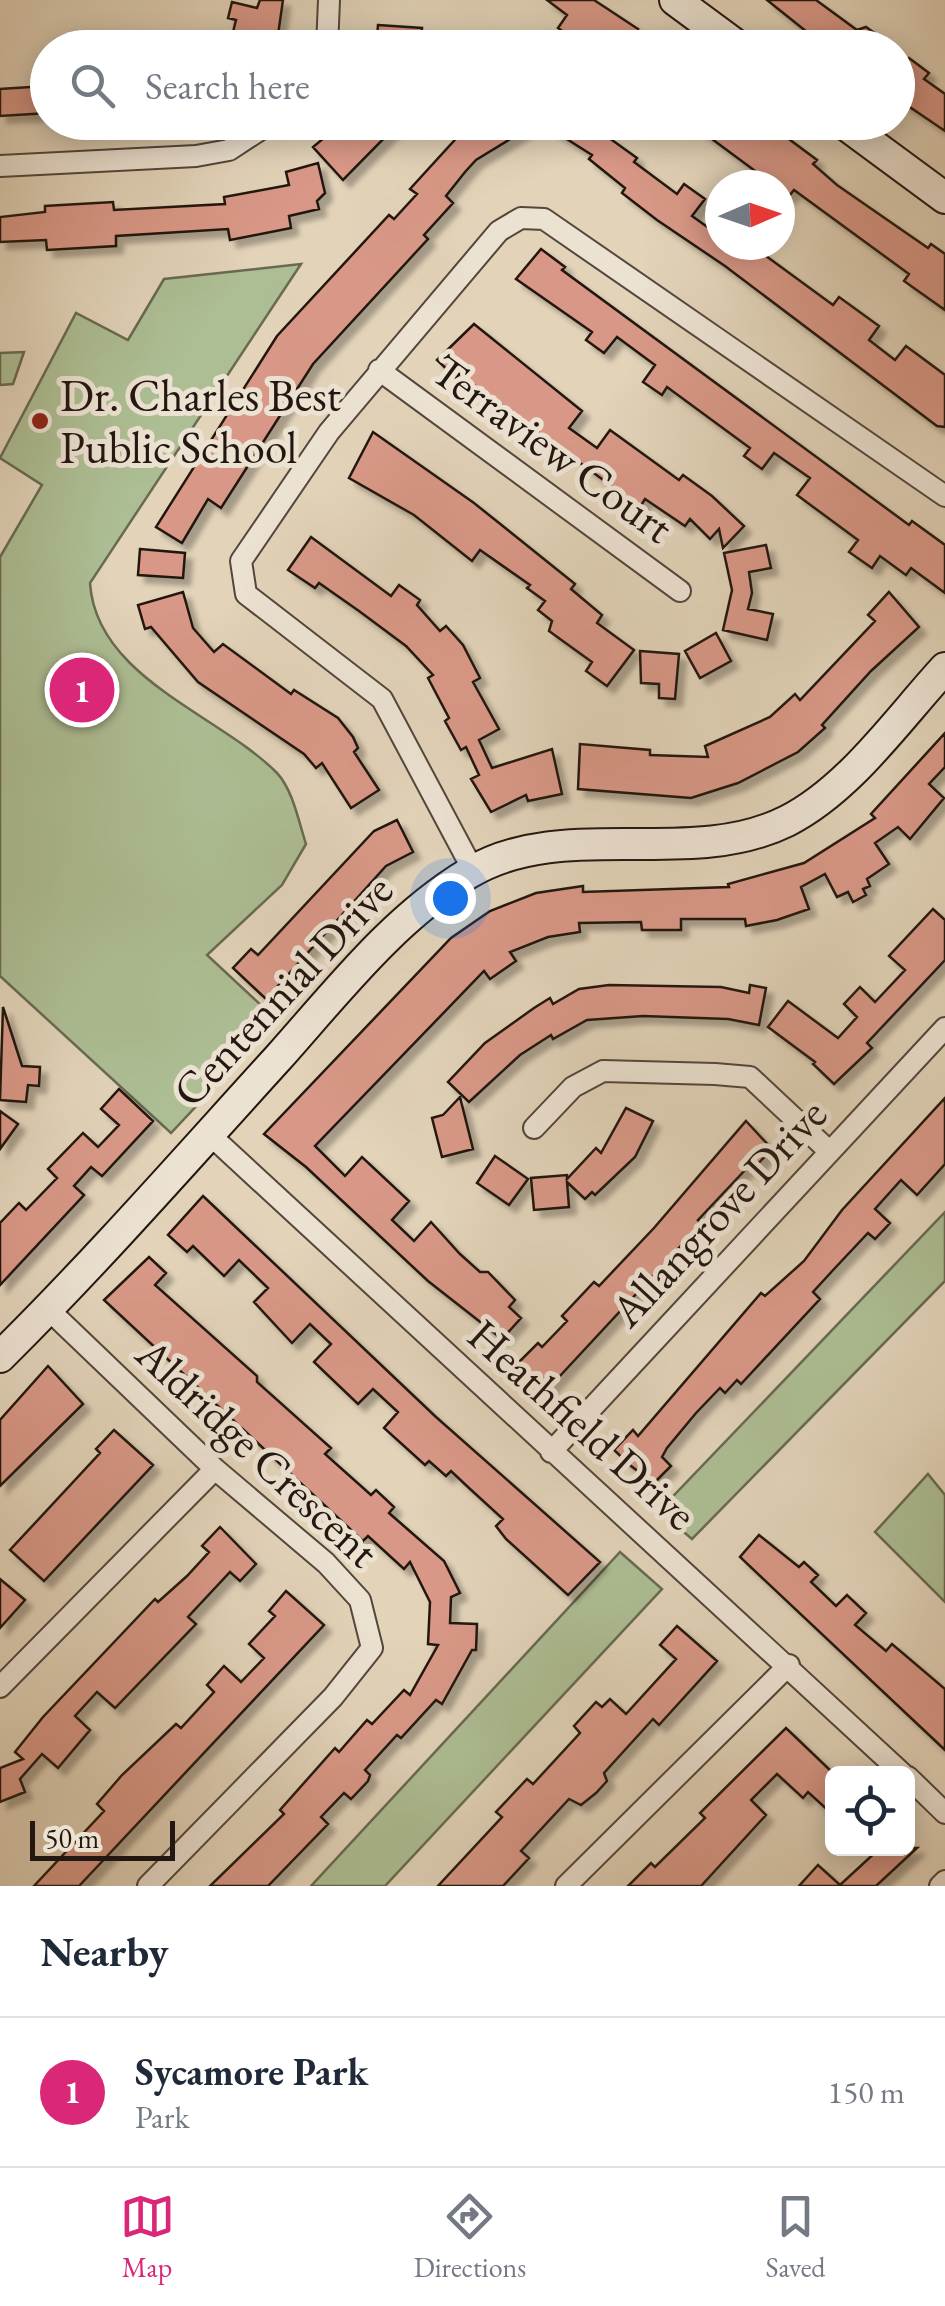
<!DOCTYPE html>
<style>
body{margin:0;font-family:"EB Garamond",serif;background:#f6f6f7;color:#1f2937}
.controls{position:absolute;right:30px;bottom:30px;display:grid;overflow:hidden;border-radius:15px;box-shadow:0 5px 25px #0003}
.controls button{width:90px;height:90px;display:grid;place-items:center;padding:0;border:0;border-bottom:2px solid #e0e1e3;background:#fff;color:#1f2937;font:50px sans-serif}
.compass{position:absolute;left:705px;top:170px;width:90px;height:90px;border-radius:50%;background:#fff;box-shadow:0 5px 25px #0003;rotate:88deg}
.scale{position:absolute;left:30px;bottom:25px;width:145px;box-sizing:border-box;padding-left:10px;border:5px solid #231711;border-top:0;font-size:28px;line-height:35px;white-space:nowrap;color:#231711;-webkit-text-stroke:8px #ece2d2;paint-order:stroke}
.you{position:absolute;left:450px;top:898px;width:35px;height:35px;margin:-25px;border:8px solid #fff;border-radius:50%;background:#1a73e8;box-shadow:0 0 0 15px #1a73e833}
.badge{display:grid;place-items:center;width:65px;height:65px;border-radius:50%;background:#db2777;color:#fff;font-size:32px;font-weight:700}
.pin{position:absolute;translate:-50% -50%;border:5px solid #fff;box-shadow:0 2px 10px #0006}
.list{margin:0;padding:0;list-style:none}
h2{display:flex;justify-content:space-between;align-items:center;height:130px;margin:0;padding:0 40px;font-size:42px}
h2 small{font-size:32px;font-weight:400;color:#747a83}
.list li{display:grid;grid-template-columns:65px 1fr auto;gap:30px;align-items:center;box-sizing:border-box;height:150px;padding:0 40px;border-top:2px solid #e0e1e3}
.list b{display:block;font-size:38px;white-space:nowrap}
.list p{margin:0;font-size:32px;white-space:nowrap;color:#747a83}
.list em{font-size:32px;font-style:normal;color:#747a83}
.icon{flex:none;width:55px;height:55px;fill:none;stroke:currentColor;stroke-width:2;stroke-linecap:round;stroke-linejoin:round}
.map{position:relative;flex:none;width:945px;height:1886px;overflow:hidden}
.search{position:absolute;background:#fff;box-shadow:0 5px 25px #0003;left:30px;right:30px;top:30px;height:110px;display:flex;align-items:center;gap:25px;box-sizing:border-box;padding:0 35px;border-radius:55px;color:#747a83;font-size:38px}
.sheet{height:280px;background:#fff}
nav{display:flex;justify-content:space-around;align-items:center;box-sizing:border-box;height:140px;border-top:2px solid #e0e1e3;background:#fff;font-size:28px;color:#747a83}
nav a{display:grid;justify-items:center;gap:5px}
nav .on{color:#db2777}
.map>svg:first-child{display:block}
.green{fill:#adbe94;stroke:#686a52;stroke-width:2.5}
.building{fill:#d99887;stroke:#231711;stroke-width:2.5;filter:url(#shadow)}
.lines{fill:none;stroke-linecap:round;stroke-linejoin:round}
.street-casing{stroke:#53463b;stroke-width:24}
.secondary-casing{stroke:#231711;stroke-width:34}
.street{stroke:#ece2d2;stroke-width:20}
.secondary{stroke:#ece2d2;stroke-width:30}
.poi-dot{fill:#8f2418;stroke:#ece2d2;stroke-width:4}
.labels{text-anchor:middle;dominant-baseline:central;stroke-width:10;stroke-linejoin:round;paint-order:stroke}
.poi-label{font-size:45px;fill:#231711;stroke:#ece2d2;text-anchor:start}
.street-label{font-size:45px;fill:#231711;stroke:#ece2d2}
</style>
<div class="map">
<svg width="945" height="1886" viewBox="0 0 945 1886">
<defs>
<filter id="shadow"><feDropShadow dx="7" dy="7" stdDeviation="2.5" flood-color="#0004"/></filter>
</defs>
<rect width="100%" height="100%" fill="#e2d3b9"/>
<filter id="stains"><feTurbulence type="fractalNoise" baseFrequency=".002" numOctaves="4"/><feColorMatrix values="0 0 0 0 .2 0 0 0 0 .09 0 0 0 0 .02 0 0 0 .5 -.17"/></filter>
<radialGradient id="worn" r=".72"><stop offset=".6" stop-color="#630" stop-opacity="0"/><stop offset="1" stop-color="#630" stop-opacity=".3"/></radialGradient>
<path class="green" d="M301 264 90 583C96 678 220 715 277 773 293 790 299 823 306 844L282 885 207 955 277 1020 171 1133 0 976V557L42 485 0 458 76 313 128 340 164 279Z
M24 352 13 384 0 385V353Z
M945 1212V1281L692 1539 659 1511Z
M928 1474 945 1495V1602L875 1532Z
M620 1552 662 1589 385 1886H311Z"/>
<path class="building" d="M260 0H283L278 35 274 34 270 48H229L236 20 228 18 232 2 257 8Z
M547 0H594L638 29 632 37 646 48H587L558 28 567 15Z
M767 0H816L857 30 866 27 895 48H827Z
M378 25 422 28 420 48H376Z
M909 58 929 73 924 79 945 94V131L898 99V73Z
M46 86 48 113 0 116V89Z
M343 122H400L343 180 313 147Z
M477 122H538L476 160 465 172 446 196 453 203 424 235 428 239 313 364 221 508 208 499 182 543 156 527 277 336 389 215 394 219 417 194 410 189 463 131Z
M540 122H603L598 130 637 158 634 162 677 194 684 184 705 199 692 216 720 236V245H751L833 305 839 297 879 326 869 340 895 360 906 346 945 375V427L937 426 725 266 657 220 622 193 625 188 589 159 592 155Z
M689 122H766L817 160 813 164 837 185 928 248 931 244 945 254V310L904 281 909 274 794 190 789 196Z
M318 163 325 193 317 201 319 209 289 216 291 228 230 240 228 229 116 236V246L47 250 46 240 0 242V217L45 212V206L113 202 114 210 225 204 224 197 289 185 286 172Z
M541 249 565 267 562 270 909 525 912 521 945 545V593L911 568 906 575 880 556 872 568 849 552 858 540 797 495 810 478 774 453 762 469 744 456 750 448 667 387 662 395 643 382 655 365 617 337 604 353 586 340 592 332 516 279Z
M474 324 582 411 569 428 597 448 610 430 679 480 683 475 712 496 744 526 723 548 719 529 710 539 690 519 685 526 645 499 640 507 459 374 456 378 437 360Z
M373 432 474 503 575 584 571 589 602 615 597 623 634 650 607 686 586 671 592 662 549 631 552 621 538 610 545 601 527 588 530 585 480 550 472 561 414 515 349 478Z
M311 537 391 596 399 585 420 600 417 605 440 631 446 626 463 645 480 678 473 682 499 729 479 740 492 768 552 749 562 794 528 801 526 795 491 812 471 779 479 775 466 747 461 750 445 721 449 718 428 678 433 675 406 646 359 611 319 583 315 588 288 570Z
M766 545 771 568 749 572 752 593 748 609 773 614 767 640 723 630 732 590 724 553Z
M140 549 185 553 183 578 138 575Z
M183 592 193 628 214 652 223 644 291 694 294 690 338 718 353 737 358 748 354 752 379 790 351 808 322 763 316 768 304 754 198 682 151 627 145 629 138 605Z
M889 592 919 627 871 671 822 725 825 728 798 752 738 783 691 798 578 789 580 744 650 750V755L708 757 705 746 770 717 795 694 800 700 875 621 868 615Z
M716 633 731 661 700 678 685 651Z
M640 651 679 654 675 699 659 698V684L641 683Z
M945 733V767L929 784 944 798 910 839 898 827 875 843 889 864 867 879 870 886 863 889 866 895 853 902 848 892 837 897 825 874 801 887 809 909 777 920 746 926 745 919H681V930H642L641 922 579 923 580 932 548 937 510 952 516 961 490 979 484 971 315 1146 345 1176 362 1157 409 1201 392 1220 414 1241 431 1222 460 1254 480 1272H488L515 1300 509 1307 521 1318 502 1339 428 1281 306 1167 264 1134 451 938 490 911 536 893 583 886V892L729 887 728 884 804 863 875 818 871 814Z
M397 820 413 852 386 866 266 999 233 968 251 949 258 955 374 831Z
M933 909 945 920V960L867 1043 872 1048 834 1084 813 1064 815 1062 768 1027 788 1001 838 1038 857 1017 844 1004 860 987 875 1002 905 970 889 956Z
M609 985 721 987 749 993 750 985 766 988 759 1025 728 1019 643 1016 587 1020 553 1039 551 1035 520 1055 469 1102 448 1082 485 1043 534 1008 550 998 553 1004 579 989Z
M3 1007 22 1066 40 1067 39 1086 28 1085 26 1102 0 1100Z
M119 1089 153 1121 102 1176 91 1167 74 1186 84 1195 0 1285V1223L19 1203 26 1210 57 1178 48 1169 83 1133 98 1147 119 1125 101 1109Z
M460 1097 473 1149 442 1157 432 1118 443 1115Z
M945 1098V1164L917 1195 901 1180 875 1209 890 1223 875 1239 868 1233 835 1268 813 1292 820 1299 741 1384 737 1380 725 1393 720 1388 696 1413 667 1448 662 1457 671 1466 654 1483 631 1466 614 1450 633 1430 638 1436 761 1293 765 1296 804 1261 842 1210Z
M626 1108 653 1121 635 1157 595 1195 592 1192 585 1199 567 1182 569 1207 534 1210 531 1178 567 1175V1179L596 1148 601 1153Z
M0 1111 18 1124 0 1149Z
M746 1121 772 1149 752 1170 748 1167 698 1220 702 1223 546 1391 532 1382 515 1366 538 1343 542 1347 567 1321 562 1316 594 1282 599 1286 654 1228Z
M495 1156 528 1179 509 1205 477 1183Z
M203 1196 436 1417 600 1562 568 1595 506 1539 496 1526 503 1519 469 1488 451 1471 446 1476 429 1461 425 1465 384 1428 398 1412 373 1389 358 1404 314 1362 331 1344 310 1324 292 1343 254 1302 268 1288 239 1260 224 1276 193 1246 187 1252 168 1235Z
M149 1257 166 1273 155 1285 257 1376V1382L331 1448 325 1454 371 1495 376 1490 394 1507 389 1513 444 1561 460 1593 451 1597 450 1623 477 1624 476 1650H472L442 1704 436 1700 401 1738 397 1735 365 1770 370 1775 368 1781 351 1799 344 1793 321 1817 328 1824 268 1886H210L284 1814 280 1810 335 1748 339 1752 367 1720 372 1724 404 1690 410 1695 438 1645 428 1644 430 1602 410 1562 404 1569 368 1536 363 1541 104 1300Z
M48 1366 83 1404 0 1486V1420Z
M114 1430 153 1465 44 1581 10 1550 100 1453 96 1449Z
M220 1527 256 1564 240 1581 230 1572 188 1617 196 1624 115 1708 97 1692 75 1716 90 1730 58 1768 42 1754 20 1779 25 1792 0 1802V1768L23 1759 15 1752 43 1717 155 1599 158 1602 187 1576 209 1552 202 1546Z
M759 1535 799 1567 804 1562 818 1575 811 1582 836 1606 847 1595 866 1613 855 1625 886 1651 892 1644 945 1689V1750L740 1557Z
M0 1579 25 1600 0 1628Z
M286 1591 324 1625 79 1886H34L104 1811 97 1804 122 1775 176 1724 181 1728 214 1692 207 1685 224 1666 241 1682 264 1658 249 1644 275 1616 269 1611Z
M677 1626 717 1661 659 1725 653 1719 604 1773 607 1781 596 1793 581 1805 569 1799 521 1851 529 1858 503 1886H438L502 1817 496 1812 527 1779 533 1784 580 1733 574 1726 596 1702 602 1707 610 1699 626 1714 676 1659 660 1645Z
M786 1728 832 1772V1814L808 1792 803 1798 777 1774 751 1800 766 1815 701 1886H628L651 1863 655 1867 705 1818 700 1813Z
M880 1848H917L876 1886H799L818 1865 840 1885Z"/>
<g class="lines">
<g class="street-casing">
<path id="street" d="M327 48 329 0
M0 166 196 156 229 150 272 122
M379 370 680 591
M473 870 382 699 246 594 241 561 329 432 499 231 521 218 544 219 945 496
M534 1128 573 1087 603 1071 715 1074 750 1077 829 1151
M209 1134 903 1774
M48 1309 215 1469 326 1563 360 1600 372 1648 333 1697 148 1886
M551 1452 945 1028
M0 1687 215 1469
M908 1777 945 1813
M566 1886 789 1665
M940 1886 945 1881"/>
</g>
<g class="secondary-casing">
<path id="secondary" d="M675 0 740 48
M842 122 945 198
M0 1357C97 1261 187 1158 279 1057 337 992 394 918 469 873 564 816 689 870 787 821 850 789 898 719 945 668"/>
</g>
<use href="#street" class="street"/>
<use href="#secondary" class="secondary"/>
</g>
<circle class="poi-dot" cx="40" cy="421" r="10"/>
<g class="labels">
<g class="poi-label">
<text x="60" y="395">Dr. Charles Best<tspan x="60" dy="52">Public School</tspan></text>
</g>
<g class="street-label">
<text transform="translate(553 448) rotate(36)">Terraview Court</text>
<text transform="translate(282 990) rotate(-47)">Centennial Drive</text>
<text transform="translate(718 1212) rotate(-47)">Allangrove Drive</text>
<text transform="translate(583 1424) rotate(42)">Heathfield Drive</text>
<text transform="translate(258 1452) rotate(43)">Aldridge Crescent</text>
</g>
</g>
<rect width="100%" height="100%" filter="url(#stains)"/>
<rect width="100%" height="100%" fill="url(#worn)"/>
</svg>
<div class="controls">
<button><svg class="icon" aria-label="locate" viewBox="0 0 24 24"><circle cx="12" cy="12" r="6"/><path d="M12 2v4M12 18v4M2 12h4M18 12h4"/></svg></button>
</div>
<svg class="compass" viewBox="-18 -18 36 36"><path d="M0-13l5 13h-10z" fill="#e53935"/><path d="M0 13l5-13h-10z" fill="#747a83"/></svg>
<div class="scale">50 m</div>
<div class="you"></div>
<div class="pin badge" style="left:82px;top:690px">1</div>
<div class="search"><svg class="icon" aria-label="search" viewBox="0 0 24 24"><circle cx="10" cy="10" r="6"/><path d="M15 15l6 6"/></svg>Search here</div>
</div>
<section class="sheet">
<h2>Nearby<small></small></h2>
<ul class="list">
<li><span class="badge">1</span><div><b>Sycamore Park</b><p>Park</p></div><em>150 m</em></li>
</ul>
</section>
<nav>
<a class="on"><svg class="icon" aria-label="map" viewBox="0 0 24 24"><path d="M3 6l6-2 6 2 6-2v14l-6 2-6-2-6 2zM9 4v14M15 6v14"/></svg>Map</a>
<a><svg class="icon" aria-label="directions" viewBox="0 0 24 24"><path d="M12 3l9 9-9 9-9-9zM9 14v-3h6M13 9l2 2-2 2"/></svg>Directions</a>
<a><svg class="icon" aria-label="saved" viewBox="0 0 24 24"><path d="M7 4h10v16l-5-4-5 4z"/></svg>Saved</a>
</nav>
